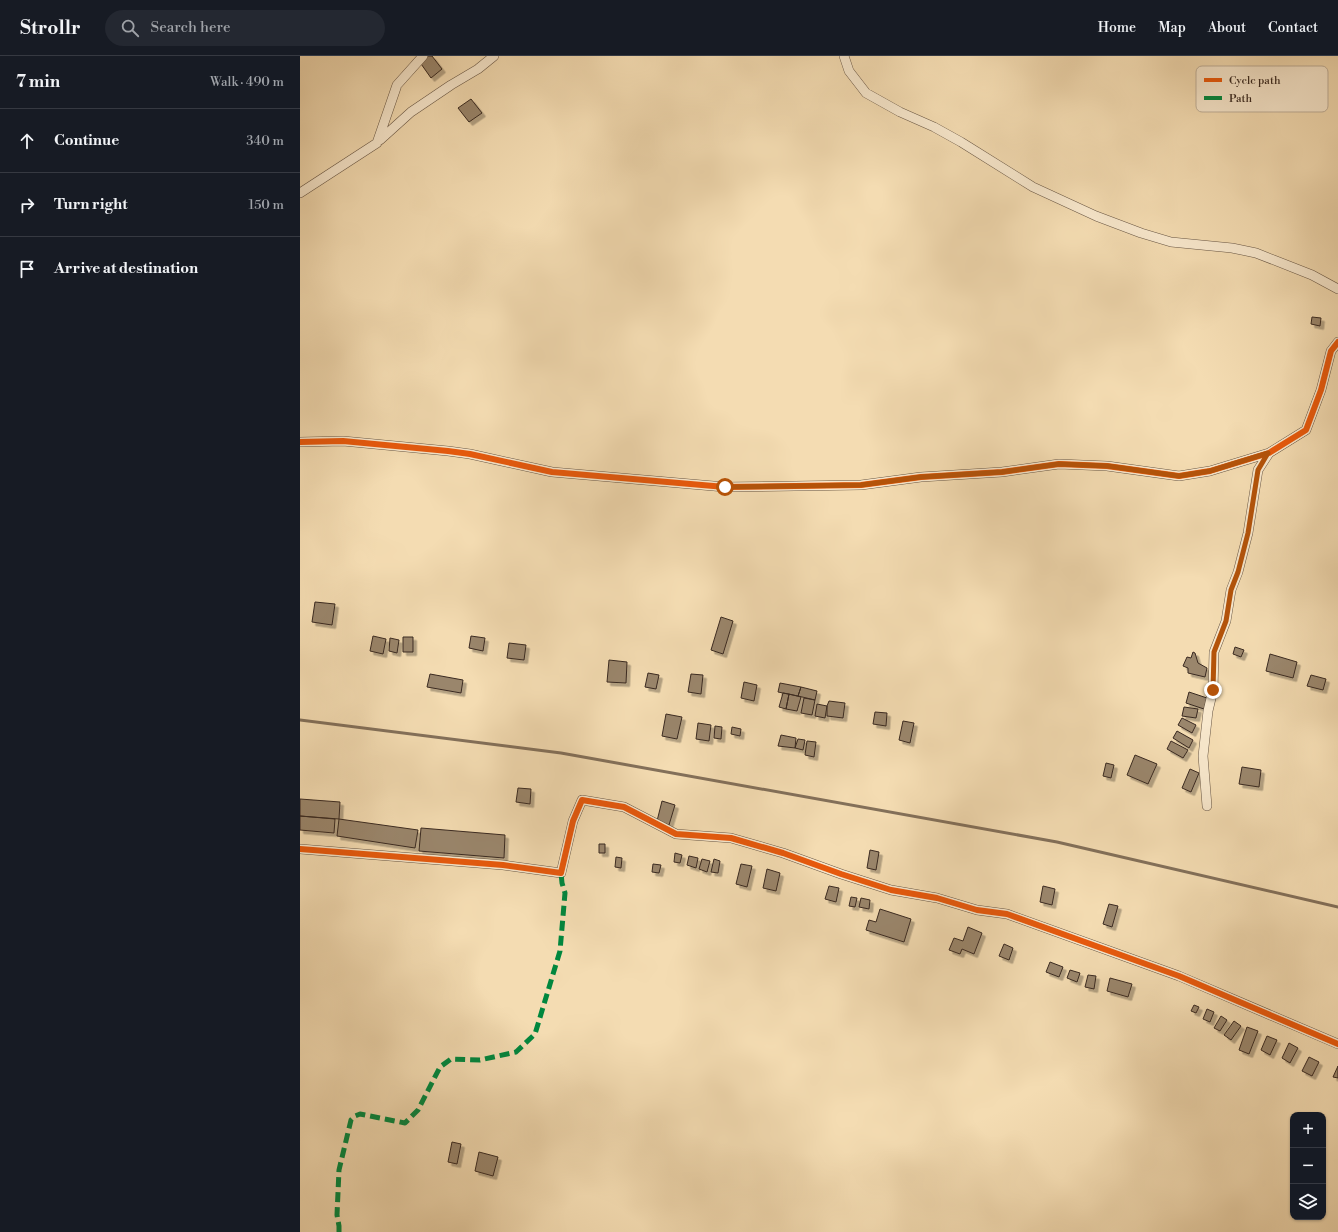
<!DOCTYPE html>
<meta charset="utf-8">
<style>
body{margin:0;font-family:"Libre Bodoni",serif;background:#242831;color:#f1f3f6}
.controls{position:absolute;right:12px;bottom:12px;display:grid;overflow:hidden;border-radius:8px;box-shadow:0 1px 3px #0004}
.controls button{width:36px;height:36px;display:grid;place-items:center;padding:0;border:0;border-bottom:1px solid #363941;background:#171b24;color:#f1f3f6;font:20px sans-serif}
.stop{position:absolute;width:12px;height:12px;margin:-9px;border:3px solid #b45309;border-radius:50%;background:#fff}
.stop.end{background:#b45309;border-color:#fff;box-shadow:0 1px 4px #0008}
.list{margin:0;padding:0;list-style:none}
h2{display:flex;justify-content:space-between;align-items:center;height:52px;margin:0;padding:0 16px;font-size:17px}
h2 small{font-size:13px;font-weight:400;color:#9ea1a6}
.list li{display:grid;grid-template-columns:26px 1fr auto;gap:12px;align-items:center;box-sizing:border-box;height:64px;padding:0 16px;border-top:1px solid #363941}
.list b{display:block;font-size:15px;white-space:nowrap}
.list em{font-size:13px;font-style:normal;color:#9ea1a6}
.icon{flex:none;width:22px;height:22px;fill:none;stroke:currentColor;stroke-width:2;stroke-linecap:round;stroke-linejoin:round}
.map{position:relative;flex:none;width:1038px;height:1176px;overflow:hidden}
header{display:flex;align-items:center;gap:24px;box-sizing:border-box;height:56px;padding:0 20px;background:#171b24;border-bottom:1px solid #363941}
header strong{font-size:19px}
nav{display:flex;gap:22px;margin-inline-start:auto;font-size:14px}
.search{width:280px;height:36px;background:#242831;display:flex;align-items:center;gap:10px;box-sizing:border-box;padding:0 14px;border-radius:22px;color:#9ea1a6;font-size:15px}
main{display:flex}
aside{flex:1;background:#171b24}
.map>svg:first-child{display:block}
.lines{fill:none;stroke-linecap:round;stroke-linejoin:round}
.stream{stroke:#83705a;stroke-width:3}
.building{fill:#9a866c;stroke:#392920;filter:url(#shadow)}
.street-casing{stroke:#685644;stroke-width:10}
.street{stroke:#f8e8cd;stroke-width:9}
.quiet{stroke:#00873e;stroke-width:5;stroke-dasharray:10 5;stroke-linecap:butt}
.cycleway-casing{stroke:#f8e8cd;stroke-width:8}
.cycleway{stroke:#e8590c;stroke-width:6}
.route{stroke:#b45309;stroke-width:5}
.key{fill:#f8e8cd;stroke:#bfaf99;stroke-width:1}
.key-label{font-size:11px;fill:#392920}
</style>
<header>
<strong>Strollr</strong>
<div class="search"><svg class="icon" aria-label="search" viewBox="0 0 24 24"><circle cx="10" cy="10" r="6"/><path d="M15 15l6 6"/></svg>Search here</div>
<nav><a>Home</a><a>Map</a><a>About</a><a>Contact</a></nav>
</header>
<main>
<aside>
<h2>7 min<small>Walk · 490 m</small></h2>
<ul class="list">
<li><svg class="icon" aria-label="ahead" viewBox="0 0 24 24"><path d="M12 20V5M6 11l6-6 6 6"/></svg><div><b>Continue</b></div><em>340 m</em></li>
<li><svg class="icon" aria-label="right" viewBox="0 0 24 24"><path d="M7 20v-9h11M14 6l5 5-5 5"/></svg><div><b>Turn right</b></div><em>150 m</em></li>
<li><svg class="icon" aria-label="arrive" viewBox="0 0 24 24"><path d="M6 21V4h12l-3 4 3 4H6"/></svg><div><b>Arrive at destination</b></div></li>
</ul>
</aside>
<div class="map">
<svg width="1038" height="1176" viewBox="0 0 1038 1176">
<defs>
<filter id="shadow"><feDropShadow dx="3.5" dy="3.5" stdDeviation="0" flood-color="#0004"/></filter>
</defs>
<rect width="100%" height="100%" fill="#f4dcb2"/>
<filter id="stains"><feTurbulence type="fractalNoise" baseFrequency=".005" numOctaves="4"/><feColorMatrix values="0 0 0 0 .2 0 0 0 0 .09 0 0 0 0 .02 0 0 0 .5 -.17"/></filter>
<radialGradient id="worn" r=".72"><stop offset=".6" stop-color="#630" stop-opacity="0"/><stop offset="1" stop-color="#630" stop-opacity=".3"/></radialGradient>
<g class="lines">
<path class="stream" d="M0 664 261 697 757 786 1038 851"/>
</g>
<path class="building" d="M126 0H132L142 13 131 22 119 5Z
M171 43 182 57 169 66 158 52Z
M1012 261 1021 262 1020 270 1011 268Z
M15 546 35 548 32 569 12 566Z
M421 561 433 565 423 598 411 594Z
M73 580 86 583 83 598 70 595Z
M171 580 185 582 183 595 169 592Z
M103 581H113V596H103Z
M90 582 99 584 97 597 89 595Z
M209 587 226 589 224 604 207 602Z
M935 591 944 594 941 601 933 598Z
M893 596 895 597 898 607 907 612 905 621 888 617V612L883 610 887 601 891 602Z
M970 598 997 606 993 622 966 615Z
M309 604 327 606 326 627 307 626Z
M348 617 359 619 356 633 345 631Z
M130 618 163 624 161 637 127 631Z
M391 618 403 619 401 638 388 636Z
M1011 619 1026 623 1023 634 1007 630Z
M444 626 457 629 454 645 441 642Z
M480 627 501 631 498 640 478 636Z
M501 631 517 635 515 644 498 640Z
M889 636 907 642 904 653 886 647Z
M483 637 489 638 486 653 479 651Z
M489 638 501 641 497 655 486 653Z
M504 642 515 644 512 659 501 657Z
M529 645 545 647 543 662 527 660V650Z
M517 648 527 650 525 662 515 660Z
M884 651 898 653 896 662 882 660Z
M575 656 587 657 586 670 573 668Z
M366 658 382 661 377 683 362 680Z
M882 662 896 669 892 677 878 669Z
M603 665 614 667 610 687 599 684Z
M398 667 411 669 409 685 396 683Z
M415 670 422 671 421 683 414 682Z
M432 671 441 673 440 680 431 678Z
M877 675 893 684 889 692 873 682Z
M481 679 496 682 495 692 478 690Z
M498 683 505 684 503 694 495 692Z
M507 685 516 686 514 701 505 699Z
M871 685 888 694 883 702 867 693Z
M835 699 857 708 848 728 827 719Z
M806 707 814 709 811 722 803 720Z
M942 711 961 714 959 731 939 728Z
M890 713 899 717 891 736 882 732Z
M218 732 231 733 230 748 216 746Z
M0 743 40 746 39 763 0 760Z
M362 745 375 749 369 769 357 765Z
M0 760 35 763 34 777 0 774Z
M39 763 118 774 115 792 37 780Z
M121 772 205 779 204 802 119 795Z
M299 788H305V797H299Z
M570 794 579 796 576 814 567 812Z
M375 797 382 799 380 807 374 806Z
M389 800 398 802 396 812 387 809Z
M316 801 322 802 321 812 315 811Z
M402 803 410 805 407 816 399 813Z
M414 803 420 805 418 817 411 816Z
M353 808 361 809 359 817 352 816Z
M441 808 452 810 447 831 436 828Z
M467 813 480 817 476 835 463 832Z
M529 830 539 832 536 846 525 843Z
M743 830 755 833 752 849 740 846Z
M551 841 557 842 555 851 549 850Z
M561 842 570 844 569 853 559 851Z
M809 848 818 850 812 871 803 868Z
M580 853 611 863 604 886 566 874 569 864 576 866Z
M668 871 682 877 674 898 662 893 660 898 649 894 654 882 663 885Z
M704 888 713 892 709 904 699 900Z
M750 906 763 911 759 921 746 916Z
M770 914 780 917 777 926 767 922Z
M788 919 796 920 794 933 785 931Z
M810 922 832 928 828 941 807 935Z
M894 949 899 951 896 957 891 955Z
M907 953 914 956 910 966 903 963Z
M921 960 927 964 920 975 914 972Z
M934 965 941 970 931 984 924 979Z
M947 971 958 975 949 998 939 994Z
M967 980 977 984 970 999 961 994Z
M989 987 998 992 990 1007 982 1002Z
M1009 1001 1019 1006 1012 1020 1002 1015Z
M1038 1010V1022L1033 1021Z
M152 1086 161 1088 157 1108 148 1106Z
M179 1096 198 1101 193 1120 175 1115Z"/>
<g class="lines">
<g class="street-casing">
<path id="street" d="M544 0 549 15 566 37 600 56 634 71 661 86 733 131 796 160 841 177 871 186 932 192 956 197 1012 219 1038 233
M80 84 111 56 151 29 178 13 194 0
M0 137 77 87 97 29 123 0
M0 386 43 385 148 395 170 398 252 416 425 431 561 429 621 421 702 416 759 408 807 410 879 420 910 415 969 397 1006 374 1021 334 1031 295 1038 286
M907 750 903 700 908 655 913 634 914 596 926 565 931 534 938 516 948 477 958 414 969 397
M0 793 203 809 261 817 273 765 282 744 324 751 376 778 431 782 483 797 541 818 591 834 637 842 677 854 707 858 879 920 1038 988"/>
</g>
<use href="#street" class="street"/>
<path class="quiet" d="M39 1176V1170L37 1159 39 1114 51 1064 55 1060 60 1058 105 1067 118 1054 140 1011 151 1003 180 1004 216 996 235 978 260 895 265 837 262 827 261 817"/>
<g class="cycleway-casing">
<path id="cycleway" d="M0 386 43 385 148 395 170 398 252 416 425 431 561 429 621 421 702 416 759 408 807 410 879 420 910 415 969 397 1006 374 1021 334 1031 295 1038 286
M0 793 203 809 261 817 273 765 282 744 324 751 376 778 431 782 483 797 541 818 591 834 637 842 677 854 707 858 879 920 1038 988"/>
</g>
<use href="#cycleway" class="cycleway"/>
</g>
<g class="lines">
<path class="route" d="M425 431 561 429 621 421 702 416 759 408 808 410 879 420 910 415 968 397 958 414 948 477 938 516 931 534 926 565 914 596 913 634"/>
</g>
<rect x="896" y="10" width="132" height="46" rx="6" class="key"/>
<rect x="904" y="22" width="18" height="4" fill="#e8590c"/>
<rect x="904" y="40" width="18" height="4" fill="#00873e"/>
<g class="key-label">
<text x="929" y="28">Cycle path</text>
<text x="929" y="46">Path</text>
</g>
<rect width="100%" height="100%" filter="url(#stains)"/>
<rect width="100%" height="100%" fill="url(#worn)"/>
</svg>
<div class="controls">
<button>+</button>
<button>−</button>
<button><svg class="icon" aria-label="layers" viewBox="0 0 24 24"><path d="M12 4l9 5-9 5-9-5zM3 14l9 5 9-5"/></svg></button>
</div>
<div class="stop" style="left:425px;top:431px"></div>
<div class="stop end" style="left:913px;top:634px"></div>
</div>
</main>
